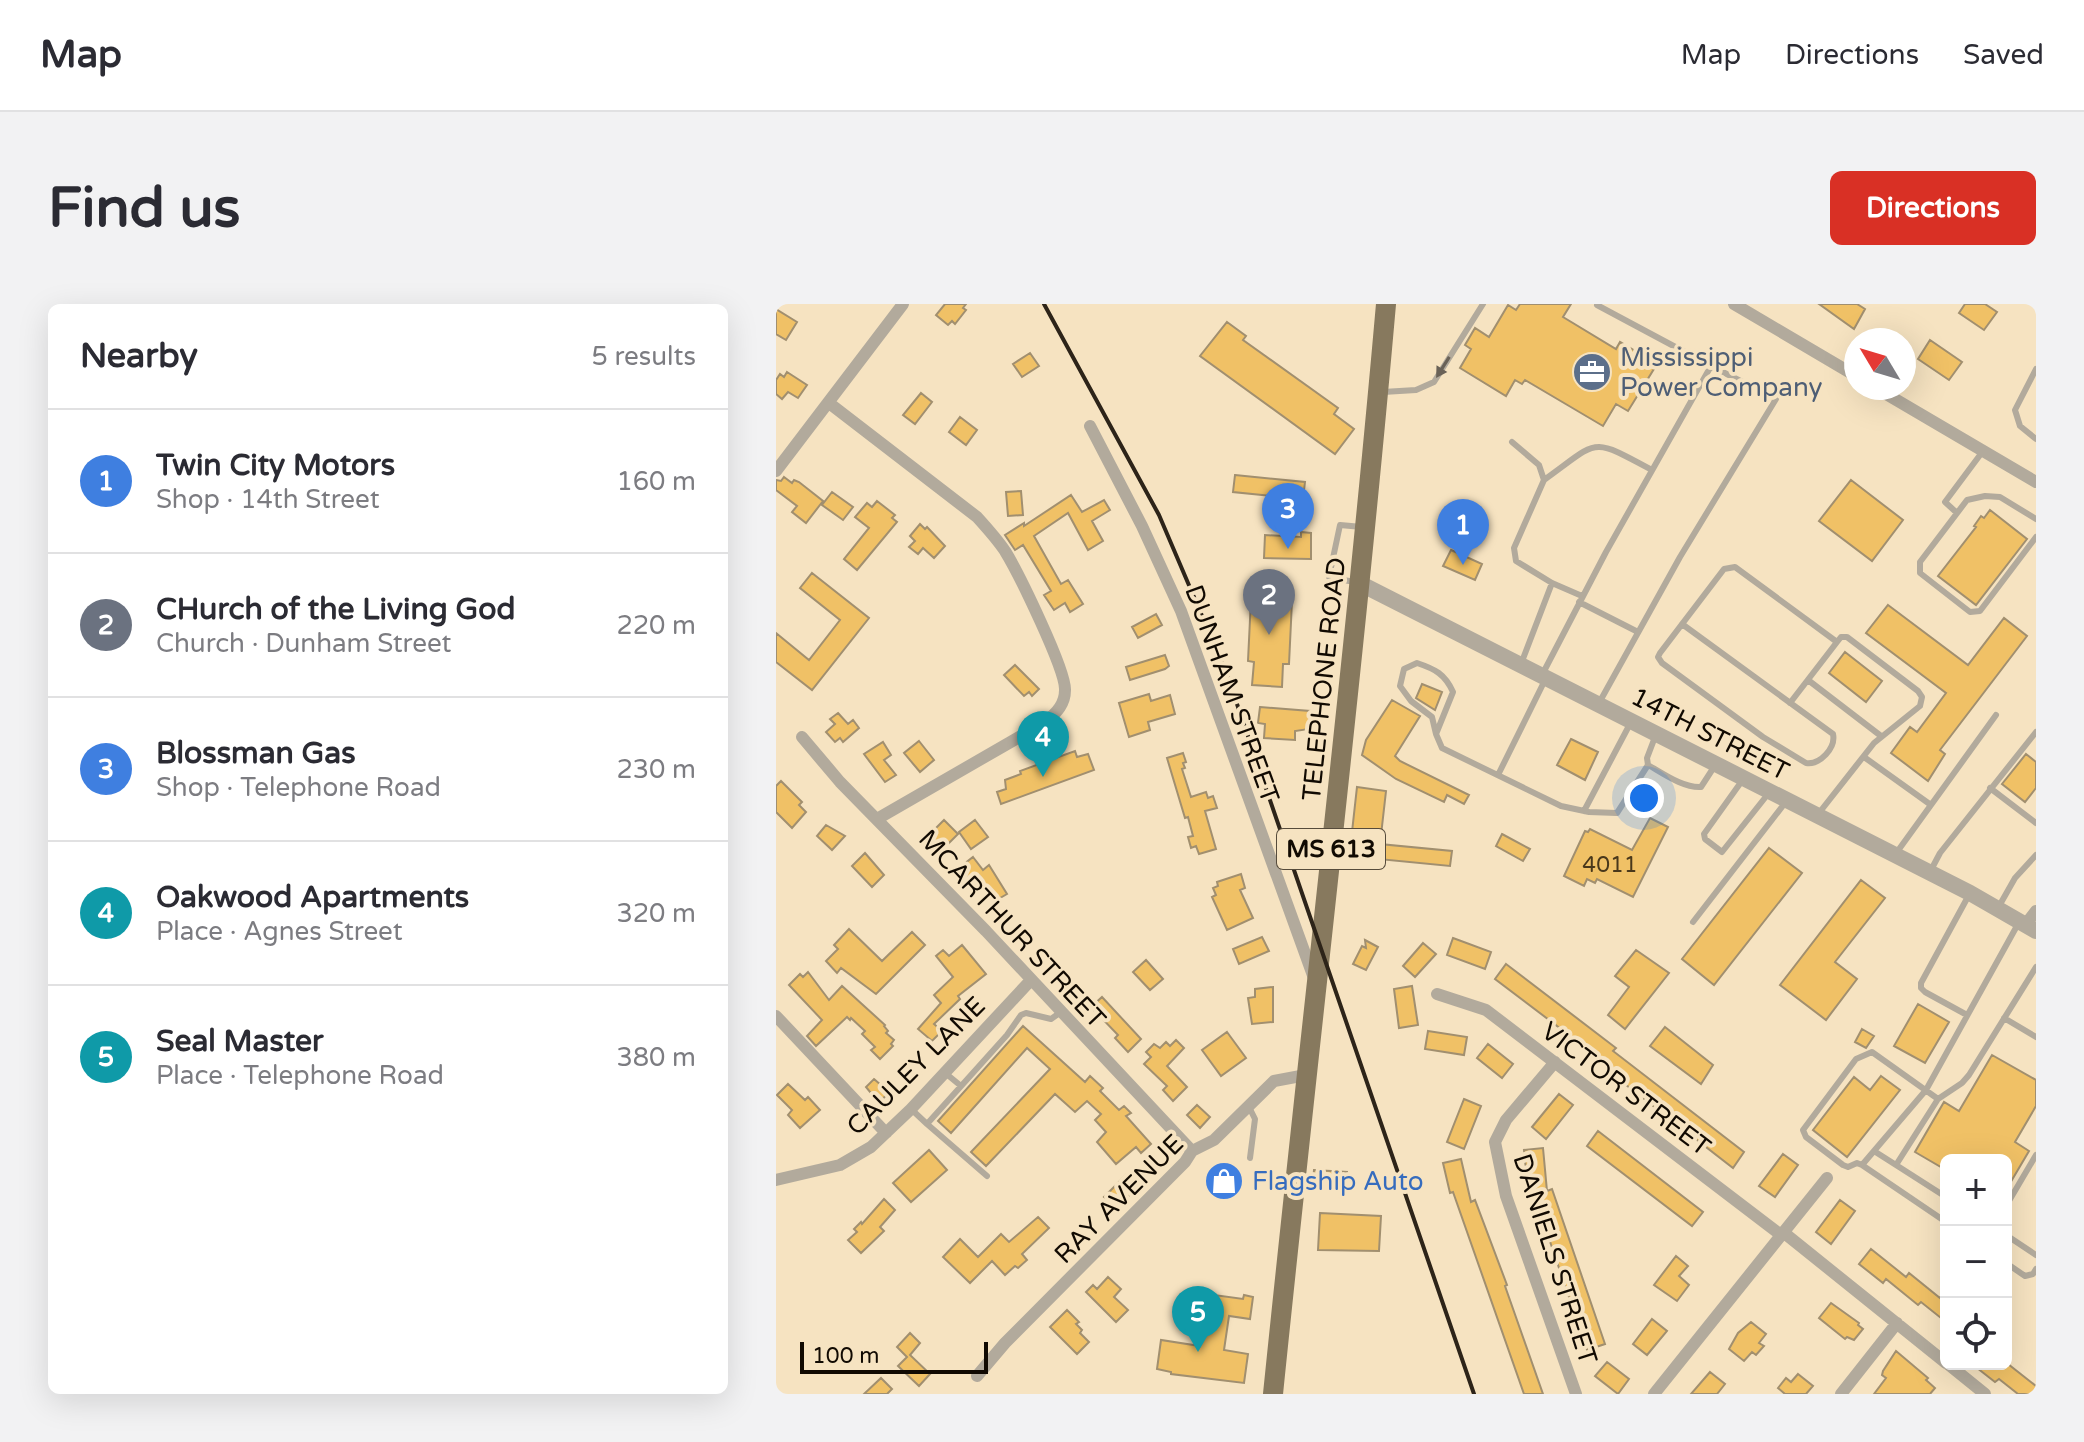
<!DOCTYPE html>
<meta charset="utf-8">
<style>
body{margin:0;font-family:"Varela Round",sans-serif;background:#f2f2f3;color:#2b2b33}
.controls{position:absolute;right:24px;bottom:24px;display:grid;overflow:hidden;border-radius:12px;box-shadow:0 8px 32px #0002}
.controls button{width:72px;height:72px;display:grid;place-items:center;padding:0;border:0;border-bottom:2px solid #e1e1e2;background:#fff;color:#2b2b33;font:40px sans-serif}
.compass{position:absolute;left:1068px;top:24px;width:72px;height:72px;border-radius:50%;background:#fff;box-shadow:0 8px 32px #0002;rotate:308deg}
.scale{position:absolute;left:24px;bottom:20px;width:188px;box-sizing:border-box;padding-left:8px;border:4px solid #110a02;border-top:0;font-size:22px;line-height:28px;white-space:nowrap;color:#110a02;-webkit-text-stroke:6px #f6e3c1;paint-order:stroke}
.you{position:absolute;left:868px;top:494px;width:28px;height:28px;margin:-20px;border:6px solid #fff;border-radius:50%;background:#1a73e8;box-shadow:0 0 0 12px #1a73e833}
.badge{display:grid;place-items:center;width:52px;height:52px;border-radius:50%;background:#d93025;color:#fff;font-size:26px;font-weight:700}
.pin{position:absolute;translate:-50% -66px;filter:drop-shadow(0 2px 4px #0008)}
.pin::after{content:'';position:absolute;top:42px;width:28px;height:24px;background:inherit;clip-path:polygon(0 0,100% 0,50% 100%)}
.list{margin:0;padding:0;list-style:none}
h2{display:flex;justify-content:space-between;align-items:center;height:104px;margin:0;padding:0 32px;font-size:34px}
h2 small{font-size:26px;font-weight:400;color:#7c7c81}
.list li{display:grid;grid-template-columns:52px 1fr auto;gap:24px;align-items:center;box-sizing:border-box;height:144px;padding:0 32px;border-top:2px solid #e1e1e2}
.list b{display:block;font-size:30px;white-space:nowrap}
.list p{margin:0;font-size:26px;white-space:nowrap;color:#7c7c81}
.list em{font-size:26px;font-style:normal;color:#7c7c81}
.icon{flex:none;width:44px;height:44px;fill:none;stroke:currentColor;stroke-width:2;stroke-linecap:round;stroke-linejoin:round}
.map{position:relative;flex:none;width:1260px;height:1090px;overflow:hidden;border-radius:12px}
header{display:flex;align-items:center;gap:48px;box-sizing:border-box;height:112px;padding:0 40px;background:#fff;border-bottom:2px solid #e1e1e2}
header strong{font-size:38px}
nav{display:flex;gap:44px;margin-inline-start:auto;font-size:28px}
.intro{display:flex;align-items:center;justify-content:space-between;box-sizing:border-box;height:192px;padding:0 48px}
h1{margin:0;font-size:56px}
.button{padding:20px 36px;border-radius:12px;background:#d93025;color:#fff;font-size:28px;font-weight:700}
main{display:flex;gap:48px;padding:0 48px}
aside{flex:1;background:#fff;border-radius:12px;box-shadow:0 8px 32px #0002}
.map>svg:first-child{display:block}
.building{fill:#f0c166;stroke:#a18f6f;stroke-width:2}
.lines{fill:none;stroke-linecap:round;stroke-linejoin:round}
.service{stroke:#b2aa9c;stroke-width:6}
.minor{stroke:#b2aa9c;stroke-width:12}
.tertiary{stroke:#b2aa9c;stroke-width:16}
.primary{stroke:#87795e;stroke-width:20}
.rail{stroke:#2d2419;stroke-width:4}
.oneway{fill:#6a6257}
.labels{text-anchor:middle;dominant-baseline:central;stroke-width:8;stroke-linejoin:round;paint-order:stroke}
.number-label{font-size:22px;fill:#49381b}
.shield{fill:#f6e3c1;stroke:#564b3b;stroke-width:2}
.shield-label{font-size:24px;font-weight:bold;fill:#110a02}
.service-label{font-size:26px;fill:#4e5e75;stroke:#f6e3c1;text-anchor:start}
.street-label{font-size:26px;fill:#110a02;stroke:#f6e3c1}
.shop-label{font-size:26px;fill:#366cbe;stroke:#f6e3c1;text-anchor:start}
</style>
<header>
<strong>Map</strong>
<nav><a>Map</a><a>Directions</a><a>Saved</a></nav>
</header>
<div class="intro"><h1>Find us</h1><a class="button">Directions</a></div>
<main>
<aside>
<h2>Nearby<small>5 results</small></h2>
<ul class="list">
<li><span class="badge" style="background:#3f7fe0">1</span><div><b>Twin City Motors</b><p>Shop · 14th Street</p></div><em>160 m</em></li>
<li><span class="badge" style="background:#6b7280">2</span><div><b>CHurch of the Living God</b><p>Church · Dunham Street</p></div><em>220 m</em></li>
<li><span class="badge" style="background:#3f7fe0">3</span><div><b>Blossman Gas</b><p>Shop · Telephone Road</p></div><em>230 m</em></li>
<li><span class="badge" style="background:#0f9aa8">4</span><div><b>Oakwood Apartments</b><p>Place · Agnes Street</p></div><em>320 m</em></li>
<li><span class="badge" style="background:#0f9aa8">5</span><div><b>Seal Master</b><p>Place · Telephone Road</p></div><em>380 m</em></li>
</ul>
</aside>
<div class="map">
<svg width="1260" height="1090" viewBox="0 0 1260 1090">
<rect width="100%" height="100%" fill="#f6e3c1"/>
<path class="building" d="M169 0H190L187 4 190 6 179 20 176 17 172 21 160 11Z
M744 0H795L787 13 840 45 844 38 881 60 852 107 840 100 827 122 749 76 746 80 739 76 730 92 684 64 695 45 689 41 699 24 713 33 732 1 740 6Z
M1043 0H1081L1089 5 1078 25Z
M1189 0H1209L1221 8 1208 26 1183 9Z
M0 5 21 18 10 36 0 30Z
M451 18 470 32 467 36 562 104 558 110 578 125 559 150 424 52Z
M1154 36 1186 58 1173 76 1142 55Z
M254 49 263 62 246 73 237 60Z
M11 68 31 81 22 94 12 88 6 95 0 90V76L4 70 8 73Z
M145 89 156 98 139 120 127 111Z
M184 113 201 126 190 141 173 128Z
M459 171 529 178 527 195 457 188Z
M8 173 16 179 18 176 23 178 47 197 30 219 16 208 21 202 0 186V176L5 177Z
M1075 176 1127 216 1096 257 1043 217Z
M245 187 247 211 232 212 230 188Z
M56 188 77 203 67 216 46 201Z
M295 191 306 208 328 196 334 206 316 217 327 237 312 246 292 209 258 232 285 280 292 276 307 300 294 308 289 299 278 306 268 291 275 287 247 241 239 246 229 231 248 219V222Z
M101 197 119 211 116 214 121 218 81 266 68 255 93 224 79 213 91 199 96 203Z
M1214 206 1251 235 1200 301 1162 272 1200 223 1198 222 1205 212 1208 214Z
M144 220 149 225 151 223 169 242 158 254 147 244 142 250 133 243 139 237 134 232Z
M525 228 535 229V255L488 254 489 231 525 233Z
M675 246 706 260 699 276 667 262Z
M36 269 93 314 36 386 0 358V329L33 356 64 316 24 284Z
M490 288H502L516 297 513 360H507L506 383 476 381 478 358 472 357 475 295Z
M1112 301 1192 361 1228 314 1251 332 1164 446 1169 450 1152 477 1115 449 1134 423 1141 428 1170 389 1090 329Z
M380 310 386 321 362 334 356 323Z
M1069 348 1106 377 1090 398 1053 369Z
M389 351 393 362 389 365 354 376 350 363Z
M239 361 263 385 256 392 253 388 248 392 228 371Z
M646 380 666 388 659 406 640 394Z
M373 390 375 397 394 391 399 410 372 418 374 426 353 433 343 399Z
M616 396 644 412 619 452 624 457 693 491 688 500 671 491 668 498 620 475 586 451 590 436Z
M484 403 534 407 533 425 519 427V436L488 434 489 420 482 419Z
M62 409 72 420 77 416 83 424 67 438 64 434 59 438 50 428 59 420 54 415Z
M795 435 822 448 809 476 781 461Z
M143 437 158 456 144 468 128 449Z
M107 438 115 451 108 456 120 471 109 478 88 450Z
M299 447 301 453 312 450 318 466 225 500 221 488 230 485 229 476 245 470 244 467Z
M407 449 410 458 407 459 409 464 406 465 415 493 430 488 432 494 437 492 441 504 429 507 440 545 423 550 420 542 415 544 412 533 417 532 412 513 409 514 391 454Z
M1250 450 1260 458V484L1249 498 1226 480Z
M5 477 26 498 23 501 30 508 16 524 0 508V482Z
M581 483 610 487 604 540 676 547 674 562 603 555 602 558 573 555Z
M874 514 892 523 857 593 821 575 819 579 811 575 808 582 788 572 809 527 812 528 814 525 856 546Z
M168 516 182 530 166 546 161 540 156 545 148 536Z
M199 516 212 533 195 545 183 528Z
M50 521 69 532 56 546 41 532Z
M726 530 754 545 747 557 720 542Z
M993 544 1026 569 938 681 906 655Z
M89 549 108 571 96 583 76 562Z
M197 553 207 566 213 561 231 590 219 597 203 571 195 578 183 564Z
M465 570 469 584 464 586 477 614 451 626 436 593 440 591 437 584 442 582 441 578Z
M1085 576 1109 594 1059 658 1081 675 1050 716 1004 681Z
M73 625 106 657 136 628 149 641 100 690 65 664 61 669 50 657 62 645 58 641Z
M486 633 493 647 463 660 457 645Z
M677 634 715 648 709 665 671 651Z
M589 636 602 643 590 666 577 660 586 642 590 644Z
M647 639 660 650 639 673 627 662Z
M186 641 210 670 182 692 184 695 158 720 166 727 156 737 142 725 165 699 158 691 177 673 160 652 167 646 173 652Z
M860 646 893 669 849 725 832 711 853 683 839 672Z
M370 656 387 675 374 686 357 668Z
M730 660 840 744 837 747 968 848 957 864 836 770 839 766 719 675Z
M32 668 53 696 66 682 109 721 108 722 112 727 110 729 118 736 115 740 117 742 104 755 95 746 99 743 86 730 89 727 75 714 74 716 71 713 40 742 31 732 46 716 13 681 24 670 27 673Z
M636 682 642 721 623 724 618 685Z
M497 683V718L476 720 472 694 479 693V685Z
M326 693 365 735 352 748 339 734 342 731 315 703Z
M1142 700 1173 718 1149 759 1118 742Z
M247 722 309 778 314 772 327 784 324 787 343 806 348 802 355 809 350 812 375 840 365 849 360 843 340 860 321 838 330 828 319 816 325 810 311 797 299 808 279 790 210 862 195 848 274 765 251 744 175 829 162 817Z
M889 723 937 761 925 780 874 742Z
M1086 725 1098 732 1090 744 1079 738Z
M652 727 691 733 688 751 649 745Z
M451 728 470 754 445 772 426 746Z
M400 736 408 744 391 762 411 783 397 797 387 786 391 782 368 760 375 753 370 748 378 740 384 744 390 738 394 742Z
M712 740 737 760 726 774 701 754Z
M1216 751 1260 776V802L1239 838 1253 847 1230 886V856H1170V866L1139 848 1168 798 1183 807Z
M1105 772 1124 786 1071 853 1037 826 1078 773 1094 786Z
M98 775 113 788 103 799 90 783Z
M12 780 29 796 32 793 44 806 24 824 12 811 16 806 1 791Z
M783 790 797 801 770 835 756 823Z
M688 795 705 802 688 845 671 838Z
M421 801 434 813 424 824 411 811Z
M822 827 927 908 916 922 811 842Z
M767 844 771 887 776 885 829 1040 811 1046 753 876H751L748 846Z
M153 846 171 866 135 898 117 879Z
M1007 850 1022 861 999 893 983 882Z
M685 855 695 898 699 896 731 981 729 982 767 1090H748L677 888 674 889 667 859Z
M538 866 571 868 570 880 537 877Z
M350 871 362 883 340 904 328 893Z
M108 895 119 906 104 923 108 927 85 949 72 936 81 928 78 925 85 918 86 920Z
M1064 896 1079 907 1055 940 1040 928Z
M544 909 605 912 603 947 542 946Z
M262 913 273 924 246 950 251 956 242 964 239 962 229 971 216 957 194 979 167 953 184 935 202 953 225 930 233 938Z
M1095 945 1130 973 1133 969 1164 994 1170 987V1018L1145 998 1142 1001 1110 975 1107 979 1083 960Z
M900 952 912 962 903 972 913 981 901 997 878 981Z
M332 973 345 985 338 993 352 1006 340 1018 310 988 317 981 321 985Z
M416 988 467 995 468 991 477 993 474 1015 453 1012 448 1046 472 1050 468 1079 395 1070V1068L381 1065 385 1036 424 1042 426 1029 433 1030 436 1007 414 1004Z
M1055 999 1083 1019 1082 1021 1087 1025 1078 1036 1071 1033 1069 1035 1043 1014Z
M291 1006 303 1018 300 1020 306 1026 304 1029 313 1038 301 1050 274 1023Z
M876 1015 891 1027 871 1051 857 1040Z
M975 1018 990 1030 983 1039 988 1042 980 1051 976 1048 968 1057 953 1045 962 1029Z
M134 1029 144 1039 134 1051 154 1070 143 1082 122 1062 131 1053 121 1043Z
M1120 1047 1152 1074 1150 1076 1159 1084 1154 1090H1098L1110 1074 1106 1071 1107 1067Z
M831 1058 853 1075 842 1090 819 1072Z
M1196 1060H1232L1260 1082V1090H1242L1223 1075 1219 1078Z
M934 1068 949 1080 941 1090H915Z
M1022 1070 1037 1082 1030 1090H1009L1002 1084 1010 1074 1015 1078Z
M105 1074 116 1085 111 1090H88Z"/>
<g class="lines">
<path class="service" d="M821 1 935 62
M1260 65 1239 106 1244 122 1260 135
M607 88 640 86 658 78 707 0
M736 138 763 161 768 176 738 244 740 257 776 279 806 292
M768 176C824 136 813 132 876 166
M1181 209 1169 198 1207 147
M1260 215 1224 193 1209 192 1191 196 1144 258V269L1194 308 1204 307 1260 233
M578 278 553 273 564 221 586 223
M803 298 862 328
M906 320 1057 430C1060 444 1044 461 1030 459L987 433 886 359 882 353 884 349 948 265 959 263 1061 338 1065 333H1071L1142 387 1146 393 1144 402 1098 439 1043 509
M745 360 776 279
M766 371 830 248 935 62 1000 95 904 253 823 399
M1032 376 1105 432
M1014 399 1061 338
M660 430 656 413 635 397 624 382 628 365 641 359C659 365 669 370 677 388L660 430 666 444 785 502 813 508 841 509 872 461
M879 433 871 454 872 461C888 470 907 484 925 483L938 463
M1088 453 1155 501
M722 471 770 374
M968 474 928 530 929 535 946 548 992 490
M1214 484 1260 519
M808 507 855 418
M1121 548 1220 411
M1155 566 1164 549 1260 428
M1222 604 1239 574 1260 551
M917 618 1009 499
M1191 711 1149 688 1145 684V679L1194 589
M1228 714 1260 733
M168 768 185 782
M1162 795 1096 748 1080 755 1027 826 1030 833 1067 861 1072 863 1081 859 1086 861 1170 918
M472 801 479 815 474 854
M135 805 151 820 231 731 245 711 250 709 275 715 285 708
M151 820 211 872
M1098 847 1120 861
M1086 861 1150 786 1242 620
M1170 893 1120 861 1162 795 1186 779 1193 771 1260 663
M1230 902 1260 851
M1230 931 1260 951
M1230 959 1249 972 1257 970 1260 965"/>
<path class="minor" d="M958 0 1080 72
M1100 84 1260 178
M53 99 201 213C211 224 221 235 229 247 242 268 290 366 289 386 289 400 281 408 271 417L101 515
M314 122 366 222 405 307 539 677
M0 167 127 0
M26 433 64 478 210 627 416 847
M1250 620 1260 607
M661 690 710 706 1005 931
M0 712 110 829
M779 758 730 816 719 838 730 892 800 1090
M0 876 64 861 95 843 135 805 255 676
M1007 928 1170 1059
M1172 1060 1209 1090
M201 1072 229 1039 409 858 416 847 438 836 498 777 530 771
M878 1090 1051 874
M1065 1090 1121 1019"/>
<path class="tertiary" d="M585 280 1194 589 1260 627"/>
<path class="primary" d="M497 1090C534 727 578 364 610 0"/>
<path class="rail" d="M268 0 383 211 450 368 698 1090"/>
</g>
<defs><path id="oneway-solid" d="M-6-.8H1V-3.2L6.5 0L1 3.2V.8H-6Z" transform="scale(2)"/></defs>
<use class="oneway" href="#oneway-solid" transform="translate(667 63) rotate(122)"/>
<defs>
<g id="office-disc" transform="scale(2)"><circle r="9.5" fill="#5c6f8a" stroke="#f6e3c1"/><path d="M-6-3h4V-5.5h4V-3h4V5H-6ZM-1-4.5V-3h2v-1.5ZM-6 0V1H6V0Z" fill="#fff"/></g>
<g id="shop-disc" transform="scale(2)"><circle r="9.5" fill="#3f7fe0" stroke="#f6e3c1"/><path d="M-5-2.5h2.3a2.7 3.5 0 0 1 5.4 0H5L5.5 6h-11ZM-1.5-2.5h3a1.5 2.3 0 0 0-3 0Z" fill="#fff"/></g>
</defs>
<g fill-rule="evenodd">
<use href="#office-disc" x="816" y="68"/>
<use href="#shop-disc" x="448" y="877"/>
</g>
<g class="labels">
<g class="number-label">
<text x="834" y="561">4011</text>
</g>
<rect class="shield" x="501" y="525" width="108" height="40" rx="6"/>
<g class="shield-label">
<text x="555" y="545">MS 613</text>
</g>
<g class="service-label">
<text x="844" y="53">Mississippi<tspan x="844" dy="30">Power Company</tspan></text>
</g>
<g class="street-label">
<text transform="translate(548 375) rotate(-84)">TELEPHONE ROAD</text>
<text transform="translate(456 390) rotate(70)">DUNHAM STREET</text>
<text transform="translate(934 430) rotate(27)">14TH STREET</text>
<text transform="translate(236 625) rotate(47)">MCARTHUR STREET</text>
<text transform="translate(140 762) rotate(-45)">CAULEY LANE</text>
<text transform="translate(850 785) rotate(37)">VICTOR STREET</text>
<text transform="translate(343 895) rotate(-45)">RAY AVENUE</text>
<text transform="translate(779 955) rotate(72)">DANIELS STREET</text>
</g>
<g class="shop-label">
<text x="476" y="877">Flagship Auto</text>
</g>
</g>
</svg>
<div class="controls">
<button>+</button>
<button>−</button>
<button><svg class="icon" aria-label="locate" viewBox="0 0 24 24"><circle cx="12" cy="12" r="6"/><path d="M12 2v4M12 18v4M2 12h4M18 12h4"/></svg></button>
</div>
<svg class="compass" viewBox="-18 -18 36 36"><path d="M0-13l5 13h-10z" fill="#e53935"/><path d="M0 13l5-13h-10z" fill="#7c7c81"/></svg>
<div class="scale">100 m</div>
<div class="you"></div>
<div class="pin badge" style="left:687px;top:261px;background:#3f7fe0">1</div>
<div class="pin badge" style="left:493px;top:331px;background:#6b7280">2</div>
<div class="pin badge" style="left:512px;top:245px;background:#3f7fe0">3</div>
<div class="pin badge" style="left:267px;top:473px;background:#0f9aa8">4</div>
<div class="pin badge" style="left:422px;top:1048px;background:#0f9aa8">5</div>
</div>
</main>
